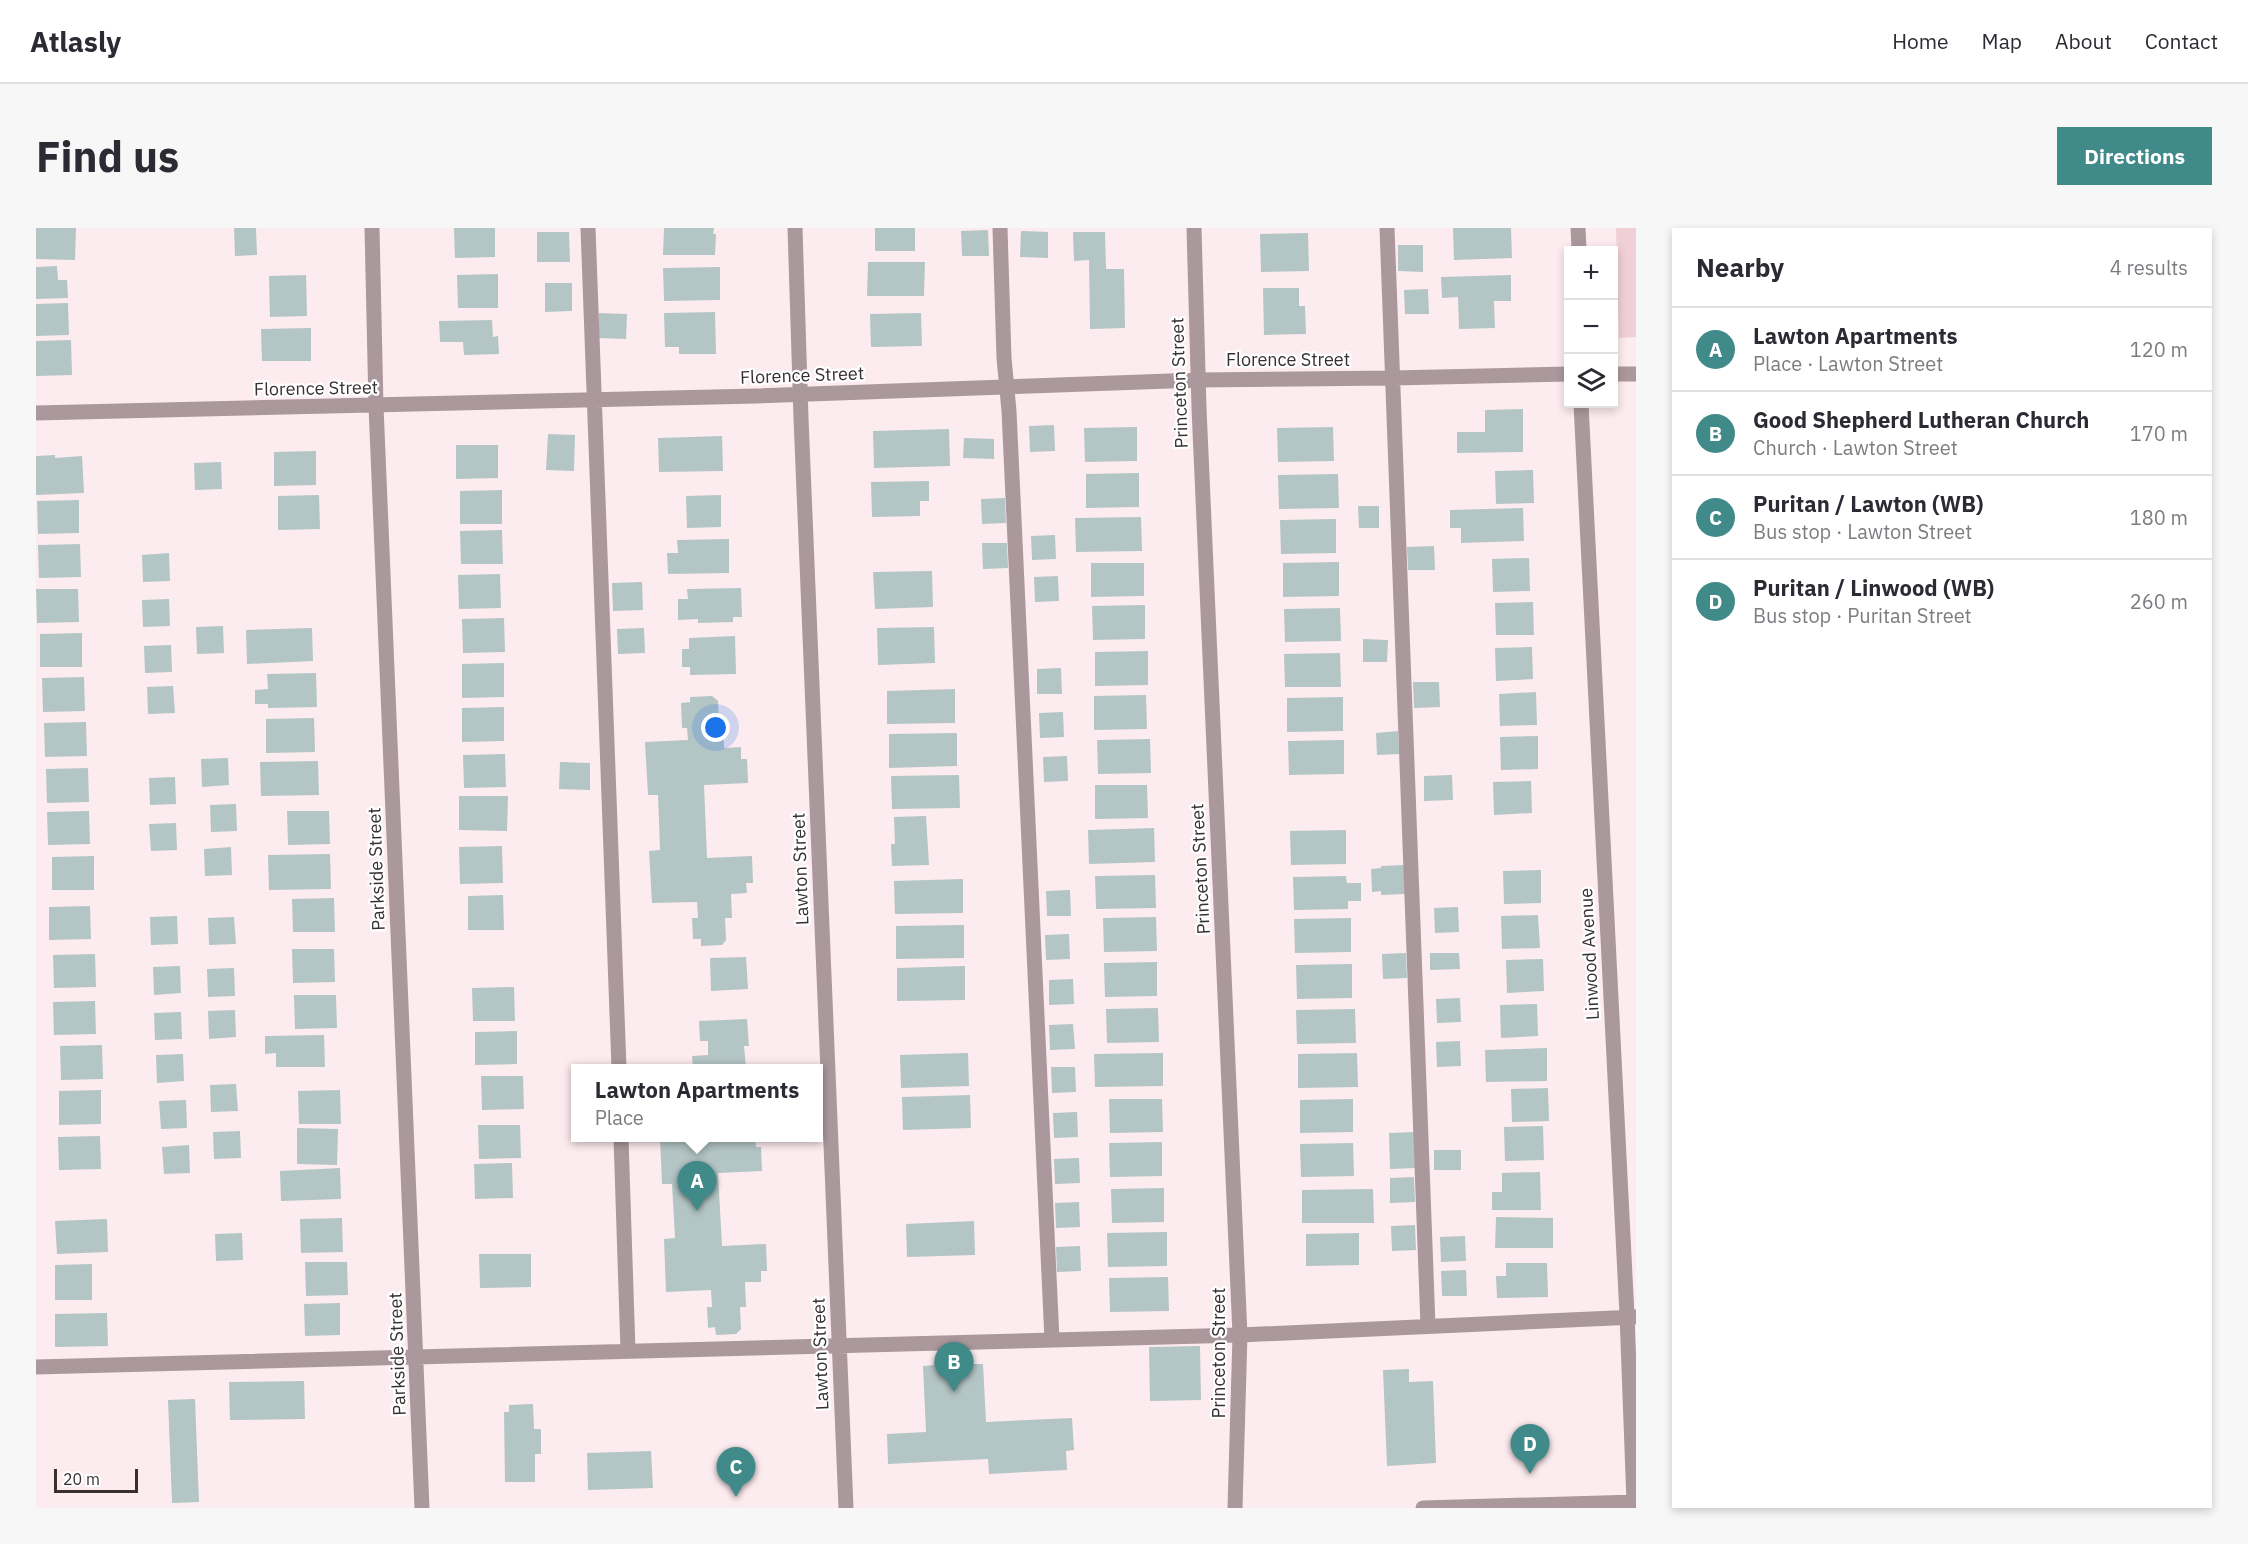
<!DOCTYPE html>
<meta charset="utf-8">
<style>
body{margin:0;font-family:"IBM Plex Sans",sans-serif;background:#f7f7f7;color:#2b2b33}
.controls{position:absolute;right:18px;top:18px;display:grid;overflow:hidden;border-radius:0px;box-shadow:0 3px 9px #0003}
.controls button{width:54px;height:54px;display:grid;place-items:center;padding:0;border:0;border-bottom:2px solid #e1e1e2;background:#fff;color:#2b2b33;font:30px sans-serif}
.scale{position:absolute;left:18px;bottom:15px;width:84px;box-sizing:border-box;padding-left:6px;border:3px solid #373031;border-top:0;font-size:16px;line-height:21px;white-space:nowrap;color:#373031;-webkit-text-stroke:4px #fff;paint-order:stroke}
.you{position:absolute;left:680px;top:500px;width:21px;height:21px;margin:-15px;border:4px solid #fff;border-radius:50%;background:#1a73e8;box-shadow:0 0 0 9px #1a73e833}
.badge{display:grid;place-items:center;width:39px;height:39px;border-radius:50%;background:#418a8a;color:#fff;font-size:20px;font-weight:700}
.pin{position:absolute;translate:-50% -50px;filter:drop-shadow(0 2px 3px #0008)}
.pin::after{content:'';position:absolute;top:32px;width:21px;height:18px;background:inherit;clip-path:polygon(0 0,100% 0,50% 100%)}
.popup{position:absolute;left:535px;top:836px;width:252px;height:78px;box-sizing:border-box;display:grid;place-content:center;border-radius:0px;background:#fff;filter:drop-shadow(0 2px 4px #0005);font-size:20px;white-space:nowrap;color:#7c7c81}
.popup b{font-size:22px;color:#2b2b33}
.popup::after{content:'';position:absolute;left:50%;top:100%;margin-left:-12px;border:12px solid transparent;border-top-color:#fff}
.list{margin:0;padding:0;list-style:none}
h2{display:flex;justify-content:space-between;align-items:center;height:78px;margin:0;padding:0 24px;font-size:26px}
h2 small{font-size:20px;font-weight:400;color:#7c7c81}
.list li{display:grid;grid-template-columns:39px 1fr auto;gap:18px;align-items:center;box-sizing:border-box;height:84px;padding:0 24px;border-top:2px solid #e1e1e2}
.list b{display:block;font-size:22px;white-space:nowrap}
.list p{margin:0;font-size:20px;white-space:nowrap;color:#7c7c81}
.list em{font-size:20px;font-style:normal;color:#7c7c81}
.icon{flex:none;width:33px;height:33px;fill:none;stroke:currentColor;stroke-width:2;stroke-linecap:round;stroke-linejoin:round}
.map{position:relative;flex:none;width:1600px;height:1280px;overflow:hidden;border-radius:0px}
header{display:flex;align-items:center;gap:36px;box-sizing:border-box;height:84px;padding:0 30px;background:#fff;border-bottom:2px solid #e1e1e2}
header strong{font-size:28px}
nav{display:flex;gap:33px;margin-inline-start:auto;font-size:21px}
.intro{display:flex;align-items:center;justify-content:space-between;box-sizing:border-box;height:144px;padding:0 36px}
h1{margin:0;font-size:42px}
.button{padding:15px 27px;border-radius:0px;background:#418a8a;color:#fff;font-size:21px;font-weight:700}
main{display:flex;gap:36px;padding:0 36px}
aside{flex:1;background:#fff;border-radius:0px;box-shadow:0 3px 9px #0003}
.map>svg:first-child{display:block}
.green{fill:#f1cfd6}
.building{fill:#b4c5c5}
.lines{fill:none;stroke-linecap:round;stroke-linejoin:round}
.minor{stroke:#ab989c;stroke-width:15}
.labels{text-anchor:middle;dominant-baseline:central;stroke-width:4.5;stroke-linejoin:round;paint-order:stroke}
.street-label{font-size:18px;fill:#373031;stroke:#fff}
</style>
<header>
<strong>Atlasly</strong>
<nav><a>Home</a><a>Map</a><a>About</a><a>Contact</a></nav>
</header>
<div class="intro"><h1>Find us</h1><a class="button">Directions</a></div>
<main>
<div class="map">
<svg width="1600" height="1280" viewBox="0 0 1600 1280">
<rect width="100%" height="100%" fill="#fdecef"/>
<path class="green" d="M1580 0H1600V109L1583 110Z"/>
<path class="building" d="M0 0H40L39 32 0 31Z
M198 0H220L221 27 199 28Z
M418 0H459V29L419 30Z
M628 0H678L677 6H680L679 27H627Z
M839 0H879V23H839Z
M1417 0H1475L1476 30 1418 32Z
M952 2 953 28H926L925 3Z
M985 3 1012 4V30L984 29Z
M501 4H533L534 34H501Z
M1037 4H1069L1070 41H1088L1089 100 1054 101 1053 32 1038 33Z
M1272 5 1273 43 1225 44 1224 6Z
M1362 17H1387V44L1362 43Z
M832 34H889L888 68H831Z
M21 38 22 52H31L32 70 0 71V39Z
M684 39V72L628 73 627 40Z
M462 46V80H422L421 47Z
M270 47 271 88 234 89 233 48Z
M1475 47V73H1458L1459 100 1423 101 1422 69 1406 70 1405 49Z
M509 55H536V83L509 84Z
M1227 60H1263V78H1269L1270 106 1228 107Z
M1392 61 1393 86H1369L1368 62Z
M32 75 33 107 0 108V76Z
M679 84 680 126H643V119H629L628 85Z
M563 85 591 86 590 111 562 110Z
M885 85 886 118 835 119 834 86Z
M456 92 457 109 462 108 463 126 428 127 427 114H404L403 93Z
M275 100V133H226L225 101Z
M35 112 36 147 0 148V113Z
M1487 181V224L1421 225V204H1449V182Z
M1018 197 1019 223 994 224 993 198Z
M1101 199V233L1049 234 1048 200Z
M1297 199 1298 233 1242 234 1241 200Z
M913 201 914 238 838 240 837 203Z
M512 206 539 207 538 243 510 242Z
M686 208 687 243 623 244 622 210Z
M928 210 958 211V231L927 230Z
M420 217H462V250L420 251Z
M280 223V257L238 258V224Z
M19 227V230L46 228 48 265 0 267V228Z
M185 234 186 261 159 262 158 235Z
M1497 242 1498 275 1460 276 1459 243Z
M1103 245V279L1050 280V246Z
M1302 246 1303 280 1243 281 1242 247Z
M893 253V273H884V288L836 289 835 254Z
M466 262V296H424V263Z
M283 267 284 301 242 302V268Z
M685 267V299L651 300 650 268Z
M969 270 970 295 946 296 945 271Z
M43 272V305L2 306 1 273Z
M1322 278H1343V300H1323Z
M1487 280 1488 313 1425 315V300H1414V282Z
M1105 289 1106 323 1040 324 1039 290Z
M1300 291V325L1245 326 1244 292Z
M466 302 467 336H425L424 303Z
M1019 307 1020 331 996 332 995 308Z
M693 311V345L632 346 631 325H642L641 312Z
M946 315H971L972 340 947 341Z
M44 316 45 349 3 350 2 317Z
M1398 318 1399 342H1372L1371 319Z
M133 325 134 353 107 354 106 327Z
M1493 330 1494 363 1457 364 1456 331Z
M1303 334V368L1247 369V335Z
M1055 335H1108V368L1055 369Z
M896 343 897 379 839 381 837 344Z
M464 346 465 380 423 381 422 347Z
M1022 348 1023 373 999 374 998 349Z
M606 354 607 382 577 383 576 355Z
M705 360 706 389H697V394L662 395V391L642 392V371H652L651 361Z
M0 361H42L43 394 1 395Z
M133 371 134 398 107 399 106 372Z
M1497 374 1498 407H1460L1459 375Z
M1109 377V411L1057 412 1056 378Z
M1304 380 1305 413 1249 414 1248 381Z
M468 390 469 424 427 425 426 391Z
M187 398 188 425 161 426 160 399Z
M898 399 899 435 842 437 841 400Z
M276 400 277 433 211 436 210 402Z
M608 400 609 425 582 426 581 401Z
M46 405V439H4V406Z
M699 408 700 446 654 447V439H646V421H653V410Z
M1327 411 1352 412 1351 434H1327Z
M135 417 136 444 109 445 108 418Z
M1496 419 1497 451 1460 453 1459 420Z
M1112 423V457L1059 458V424Z
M1304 425 1305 459H1249L1248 426Z
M468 435V469L426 470V436Z
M1025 440 1026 466H1001V441Z
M280 445 281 479 232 480V476H219V462L232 461 231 446Z
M48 449 49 483 7 484 6 450Z
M1377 454H1403L1404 479 1378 480Z
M137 458 139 485 112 486 111 459Z
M919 461V495L851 496V463Z
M1500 464 1501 497 1464 498 1463 466Z
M1110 467 1111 501 1058 502V468Z
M676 468 682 473 683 496 687 495 688 520 705 519V531H711L712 555 668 557 671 630 716 628 717 655H710L711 665 695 666 696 690H689L690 712 686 717 665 718V711H657L656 690H662L661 674 616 675 613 623 624 622 622 567H612L609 514 652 512 651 500H646L645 475 654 474V469Z
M1307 469V503L1251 504V470Z
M468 479V513L426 514V480Z
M1027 484 1028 509 1004 510 1003 485Z
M278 490 279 524 230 525V491Z
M50 494 51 528 9 529 8 495Z
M1362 503 1363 526 1341 527 1340 505Z
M921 505V538L853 540V506Z
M1502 508V541L1465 542 1464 509Z
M1114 511 1115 545 1062 546 1061 512Z
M1308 512V546L1253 547 1252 513Z
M469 526 470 559 428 560 427 527Z
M1031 528 1032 553 1008 554 1007 529Z
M192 530 193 557 166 559 165 531Z
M282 533 283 567 225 568 224 534Z
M524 534 554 535V562L523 561Z
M52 540 53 574 11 575 10 541Z
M923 547 924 580 856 581 855 548Z
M1416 547 1417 572 1388 573V548Z
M139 549 140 576 114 577 113 550Z
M1495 553 1496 585 1458 587 1457 554Z
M1059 557H1111L1112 590 1059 591Z
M423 568H472L471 603 423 602Z
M200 576 201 603 175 604 174 577Z
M53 583 54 616 12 617 11 584Z
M251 583H293L294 616 252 617Z
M890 588 893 637 856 638 855 616H859L858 589Z
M140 595 141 622 115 623 113 596Z
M1118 600 1119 634 1053 636 1052 602Z
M1310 602V636L1255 637 1254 603Z
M466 618 467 655 424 656 423 619Z
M195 619 196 647 169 648 168 621Z
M294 626 295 661 233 662 232 627Z
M58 628V662H16V629Z
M1368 637 1369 666 1345 667V663L1336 664 1335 641 1345 640V638Z
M1505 642V675L1468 676 1467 643Z
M1119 647 1120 680 1060 681 1059 648Z
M1310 648 1311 655H1325V673H1312V681L1258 682 1257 649Z
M927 651V685L859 686 858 653Z
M1034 662 1035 688H1011L1010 663Z
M467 667 468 702H432V668Z
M298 670 299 704H257L256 671Z
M54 678 55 711 13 712V679Z
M1422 679 1423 704 1399 705 1398 680Z
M1502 687 1504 720 1466 721 1465 688Z
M141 688 142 716 115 717 114 689Z
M198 689 200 716 173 717 172 690Z
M1120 689 1121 723 1068 724 1067 690Z
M1315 690V724L1259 725 1258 691Z
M928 697V730L860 731V698Z
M1033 706 1034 731 1010 732 1009 707Z
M256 721H298L299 754 257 755Z
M1370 725 1371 750 1347 751 1346 726Z
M1394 725H1423L1424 741 1394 742Z
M59 726 60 759 18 760 17 727Z
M710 729 712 761 675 763 674 730Z
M1507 731 1508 763 1471 765 1470 732Z
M1121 734V768L1069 769 1068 735Z
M1316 736V770L1261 771 1260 737Z
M144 738 145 765 118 767 117 739Z
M929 738V772L861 773V740Z
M198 740 199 768 172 769 171 741Z
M1037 751 1038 776 1013 777V752Z
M478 759 479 793H437L436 760Z
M258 767H300L301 800 259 801Z
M1424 770 1425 794 1401 795 1400 771Z
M59 773 60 806 18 807 17 774Z
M1501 776 1502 808 1465 810 1464 777Z
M1122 780 1123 814 1071 815 1070 781Z
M1319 781 1320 815 1261 816 1260 782Z
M199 782 200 809 173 811 172 783Z
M145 784 146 811 119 812 118 785Z
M711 791 713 818H708L710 840H657L656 828 672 827V813H664L663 793Z
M1037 796 1039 821 1014 822 1013 797Z
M481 803V836L439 837V804Z
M288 807 289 839H240V825L229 826V808Z
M1424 813 1425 838 1401 839 1400 814Z
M66 817 67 851 25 852 24 818Z
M1511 820V853L1450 854 1449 822Z
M932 825 933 858 865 860 864 827Z
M1127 825V858L1059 859 1058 826Z
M1321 825 1322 859 1262 860V826Z
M147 826 148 853 121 855 120 827Z
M1015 839H1039L1040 864 1016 865Z
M445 848H487L488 881 446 882Z
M200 856 202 883 175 884 174 857Z
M1512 860 1513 893 1476 894 1475 861Z
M65 862V896L23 897V863Z
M304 862 305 896H263L262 863Z
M934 867 935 900 867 902 866 869Z
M1073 871H1126L1127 904 1074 905Z
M1317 871V904L1264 905V872Z
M150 872 151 900 125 901 123 873Z
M1041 884 1042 909 1018 910 1017 885Z
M442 897H484L485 930 443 931Z
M1507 898 1508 932 1469 933 1468 899Z
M261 900 302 901 301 937 261 936Z
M204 903 205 930 178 931 177 904Z
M1378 904 1379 940 1354 941 1353 905Z
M64 908 65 941 23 942 22 909Z
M624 910H719L720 919H725L726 943 682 945 686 1018 730 1016 731 1043H725V1054H709L710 1079H704L705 1101 700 1106 680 1107 679 1099 672 1100 671 1079H676L675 1062 630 1064 628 1011 639 1010 636 956H626Z
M1126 914V948L1074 949 1073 915Z
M1317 915 1318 948 1265 949 1264 916Z
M153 917 154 945 128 946 126 919Z
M1398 922H1425V942H1398Z
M1043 930 1044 955 1019 956 1018 931Z
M476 935 477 970 439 971 438 936Z
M304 940 305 971 245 973 244 943Z
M1504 944 1505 982H1456V964H1466V945Z
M1378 949 1379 974 1354 975V950Z
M1128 960V994L1076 995 1075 961Z
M1337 961 1338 995H1266V962Z
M1043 974 1044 999 1020 1000 1019 975Z
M1460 989 1517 990V1020H1459Z
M306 990 307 1024 265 1025 264 991Z
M71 991 72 1024 21 1026 19 993Z
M938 993 939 1027 871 1029 870 996Z
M1379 997 1380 1022 1356 1023 1355 998Z
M1131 1004V1038L1072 1039 1071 1005Z
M206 1005 207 1032 180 1033 179 1006Z
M1323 1005V1037L1270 1038V1006Z
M1429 1008 1430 1033 1405 1034 1404 1009Z
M1044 1018 1045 1043 1021 1044 1020 1019Z
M443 1026H495V1059L444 1060Z
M269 1034H311L312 1067 270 1068Z
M1470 1035H1511L1512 1069 1461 1070 1460 1048H1470Z
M56 1036V1072H19V1037Z
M1430 1042 1431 1068H1406L1405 1043Z
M1132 1049 1133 1083 1074 1084 1073 1050Z
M304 1075V1107L269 1108 268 1076Z
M71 1085 72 1118 19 1119V1086Z
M1164 1118 1165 1172 1114 1173 1113 1119Z
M937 1132V1136H947L950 1194 1036 1190 1038 1222 1030 1223 1031 1242 953 1246 952 1231 852 1236 851 1206 890 1204 887 1138 898 1137V1133Z
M1373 1141V1154L1397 1153 1400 1235 1351 1238 1347 1142Z
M268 1153 269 1191 194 1192 193 1154Z
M159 1171 163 1274 136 1275 132 1172Z
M497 1176 498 1201H505V1226H499V1254H469L468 1184H473V1177Z
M615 1223 617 1260 552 1262 551 1225Z"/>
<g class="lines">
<path class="minor" d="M336 0 340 178 386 1280
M552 0 583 840
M759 0 765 190 810 1280
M964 0 968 130 973 183 1016 1112
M1158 0 1163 180 1204 1107 1199 1280
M1351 0 1392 1098
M1542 0 1543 22
M1578 146H1600
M1545 176 1591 1087 1598 1274
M0 185 720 168 1162 152 1357 150 1532 146
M585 910 592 1123
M0 1139 1204 1107 1600 1089
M1387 1280 1600 1274"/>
</g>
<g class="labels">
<g class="street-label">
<text x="1252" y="131">Florence Street</text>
<text transform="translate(766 147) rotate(-2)">Florence Street</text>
<text transform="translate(1143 155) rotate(-92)">Princeton Street</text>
<text transform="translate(280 160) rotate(-1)">Florence Street</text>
<text transform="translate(340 641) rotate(-92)">Parkside Street</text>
<text transform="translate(764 641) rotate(-92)">Lawton Street</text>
<text transform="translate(1164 641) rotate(-93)">Princeton Street</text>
<text transform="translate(1553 726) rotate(-93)">Linwood Avenue</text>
<text transform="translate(1182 1125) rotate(-90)">Princeton Street</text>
<text transform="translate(361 1126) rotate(-92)">Parkside Street</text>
<text transform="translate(784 1126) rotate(-92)">Lawton Street</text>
</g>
</g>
</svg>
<div class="controls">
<button>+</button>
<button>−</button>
<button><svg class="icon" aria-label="layers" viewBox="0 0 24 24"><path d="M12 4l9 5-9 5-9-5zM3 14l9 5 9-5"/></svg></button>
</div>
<div class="scale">20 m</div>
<div class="you"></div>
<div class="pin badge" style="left:661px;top:983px">A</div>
<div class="popup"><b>Lawton Apartments</b>Place</div>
<div class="pin badge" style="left:918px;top:1164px">B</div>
<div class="pin badge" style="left:700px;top:1269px">C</div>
<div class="pin badge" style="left:1494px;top:1246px">D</div>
</div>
<aside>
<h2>Nearby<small>4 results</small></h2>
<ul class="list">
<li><span class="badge">A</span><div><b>Lawton Apartments</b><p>Place · Lawton Street</p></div><em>120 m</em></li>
<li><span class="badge">B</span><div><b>Good Shepherd Lutheran Church</b><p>Church · Lawton Street</p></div><em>170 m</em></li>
<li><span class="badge">C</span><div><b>Puritan / Lawton (WB)</b><p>Bus stop · Lawton Street</p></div><em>180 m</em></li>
<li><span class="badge">D</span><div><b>Puritan / Linwood (WB)</b><p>Bus stop · Puritan Street</p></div><em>260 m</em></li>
</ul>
</aside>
</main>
